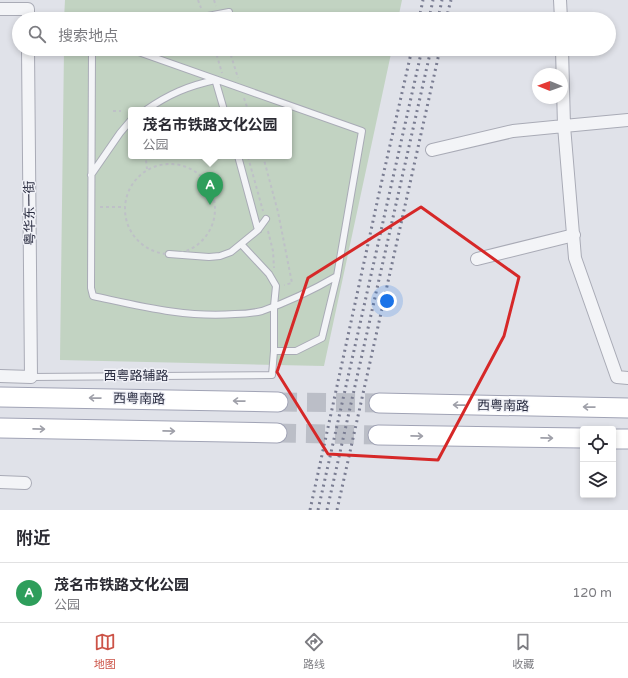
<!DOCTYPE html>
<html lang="zh">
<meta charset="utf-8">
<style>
body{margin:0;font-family:"Varela Round","Noto Sans SC",sans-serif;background:#f2f2f3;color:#2b2b33}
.controls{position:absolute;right:12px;bottom:12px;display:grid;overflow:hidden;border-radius:4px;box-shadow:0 2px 6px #0003}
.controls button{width:36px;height:36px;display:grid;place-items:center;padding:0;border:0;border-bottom:1px solid #e1e1e2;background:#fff;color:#2b2b33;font:20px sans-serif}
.compass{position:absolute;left:532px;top:68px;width:36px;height:36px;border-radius:50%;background:#fff;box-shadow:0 2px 6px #0003;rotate:271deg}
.you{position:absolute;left:387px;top:301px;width:14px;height:14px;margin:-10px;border:3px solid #fff;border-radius:50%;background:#1a73e8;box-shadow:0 0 0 6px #1a73e833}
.badge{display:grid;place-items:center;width:26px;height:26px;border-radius:50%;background:#cc5347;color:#fff;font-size:13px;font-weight:700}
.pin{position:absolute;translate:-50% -33px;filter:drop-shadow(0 1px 2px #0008)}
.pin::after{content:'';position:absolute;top:21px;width:14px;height:12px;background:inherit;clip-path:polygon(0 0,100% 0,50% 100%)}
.popup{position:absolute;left:128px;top:107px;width:164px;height:52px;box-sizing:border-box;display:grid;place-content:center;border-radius:4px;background:#fff;filter:drop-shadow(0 1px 3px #0005);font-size:13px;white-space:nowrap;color:#7c7c81}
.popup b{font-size:15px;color:#2b2b33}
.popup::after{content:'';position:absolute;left:50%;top:100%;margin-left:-8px;border:8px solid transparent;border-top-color:#fff}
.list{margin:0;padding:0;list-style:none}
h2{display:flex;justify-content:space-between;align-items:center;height:52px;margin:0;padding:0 16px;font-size:17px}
h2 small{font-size:13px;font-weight:400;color:#7c7c81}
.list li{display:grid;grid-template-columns:26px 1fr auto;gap:12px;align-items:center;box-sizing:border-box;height:60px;padding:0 16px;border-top:1px solid #e1e1e2}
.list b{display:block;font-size:15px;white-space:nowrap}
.list p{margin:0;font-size:13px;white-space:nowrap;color:#7c7c81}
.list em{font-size:13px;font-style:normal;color:#7c7c81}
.icon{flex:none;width:22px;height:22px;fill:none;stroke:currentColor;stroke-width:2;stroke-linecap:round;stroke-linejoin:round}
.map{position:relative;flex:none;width:628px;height:510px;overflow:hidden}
.search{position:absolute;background:#fff;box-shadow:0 2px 6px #0003;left:12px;right:12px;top:12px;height:44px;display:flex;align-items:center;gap:10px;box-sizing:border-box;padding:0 14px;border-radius:22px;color:#7c7c81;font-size:15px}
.sheet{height:112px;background:#fff}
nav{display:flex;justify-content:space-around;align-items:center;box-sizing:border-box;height:56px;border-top:1px solid #e1e1e2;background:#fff;font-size:11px;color:#7c7c81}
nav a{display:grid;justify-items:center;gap:2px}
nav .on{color:#cc5347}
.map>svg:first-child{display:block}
.green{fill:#c2d3c2;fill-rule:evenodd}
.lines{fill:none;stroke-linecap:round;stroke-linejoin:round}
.primary-tunnel{stroke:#bbbec7;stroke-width:19;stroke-dasharray:19 10;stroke-linecap:butt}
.service-casing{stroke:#a9abb6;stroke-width:8}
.minor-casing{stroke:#a9abb6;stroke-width:14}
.primary-casing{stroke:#a0a3b5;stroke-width:21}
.path{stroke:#bec0c7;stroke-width:2;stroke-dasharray:3 3;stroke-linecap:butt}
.service{stroke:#f3f4f7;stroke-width:6}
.minor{stroke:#f3f4f7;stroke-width:12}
.primary{stroke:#fff;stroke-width:19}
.rail{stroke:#7a7d92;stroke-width:3;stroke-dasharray:2 4;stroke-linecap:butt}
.oneway{stroke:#9fa0a9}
.marked{fill:none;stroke:#d62828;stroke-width:3;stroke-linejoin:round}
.labels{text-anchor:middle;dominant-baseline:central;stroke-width:3;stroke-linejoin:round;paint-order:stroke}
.street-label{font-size:13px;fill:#292c40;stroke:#f0f1f7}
</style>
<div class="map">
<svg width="628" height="510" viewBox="0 0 628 510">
<rect width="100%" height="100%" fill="#e0e2e9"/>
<path class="green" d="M65 0H402L398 19H64Z
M64 49H392L324 366 60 360ZM131 110H289V156H131Z"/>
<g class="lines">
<path class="primary-tunnel" d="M278 402 379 403
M277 433 378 435"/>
<g class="service-casing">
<path id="service" d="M192 19 229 12
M92 49 91 288 93 296C140 306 186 318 235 314 243 314 253 313 262 311 288 302 313 290 337 276
M215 79 224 110
M146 110C169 94 188 86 215 80
M238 156 258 230
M91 175 120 133 131 120
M241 244 269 274 276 286 274 306V351
M169 254 209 257 220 256 231 252 258 230 266 219
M31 377 272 375 274 351H296L322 338 337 276 362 131 130 49"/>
</g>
<g class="minor-casing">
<path id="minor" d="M560 0 561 19
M0 9H28V19
M628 120 564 126 575 258 617 377 628 378
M432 150 513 131 564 126 562 49
M477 259 574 235
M0 376 31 377 28 49
M0 482 25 483"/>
</g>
<g class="primary-casing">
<path id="primary" d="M0 397 278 402
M379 403 628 408
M0 428 277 433
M378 435 583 438
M613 439H628"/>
</g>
<path class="path" d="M198 0 201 8
M214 0 216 6
M215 49 222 73
M229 49 238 78
M244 98 248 110
M113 111H121
M131 142V146
M142 156 146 160 147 169
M263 156 278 212 292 283 284 285
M248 157 263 211
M125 209a45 45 0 1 1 90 0a45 45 0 1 1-90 0Z
M100 207H125
M268 231 273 251 274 268"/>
<use href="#service" class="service"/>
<use href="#minor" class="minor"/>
<use href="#primary" class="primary"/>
<path class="rail" d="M419 19 423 0
M429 19 433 0
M438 19 442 0
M446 19 451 0
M310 510 380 189 412 49
M318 510 422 49
M327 510 431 49
M337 510 440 49"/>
</g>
<defs><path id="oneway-shaft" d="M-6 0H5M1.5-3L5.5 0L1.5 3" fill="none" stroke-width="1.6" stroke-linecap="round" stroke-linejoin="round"/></defs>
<g class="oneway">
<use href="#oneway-shaft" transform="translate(95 398) rotate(-179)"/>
<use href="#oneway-shaft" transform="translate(239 401) rotate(-179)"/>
<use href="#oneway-shaft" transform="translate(459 405) rotate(-179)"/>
<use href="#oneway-shaft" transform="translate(589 407) rotate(-179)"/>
<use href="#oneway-shaft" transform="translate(39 429) rotate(1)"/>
<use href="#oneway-shaft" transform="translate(169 431) rotate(1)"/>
<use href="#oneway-shaft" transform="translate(417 436) rotate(1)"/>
<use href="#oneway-shaft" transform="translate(547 438) rotate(1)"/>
</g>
<path class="marked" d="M421 207 519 277 504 336 438 460 328 454 277 372 308 278Z"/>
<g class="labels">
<g class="street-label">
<text transform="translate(30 213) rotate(-91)">粤华东一街</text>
<text x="136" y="376">西粤路辅路</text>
<text transform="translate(139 399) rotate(1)">西粤南路</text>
<text transform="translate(503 406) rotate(1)">西粤南路</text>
</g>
</g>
</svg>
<div class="controls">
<button><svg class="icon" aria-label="locate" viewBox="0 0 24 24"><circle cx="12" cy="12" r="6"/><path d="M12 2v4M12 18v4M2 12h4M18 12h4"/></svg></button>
<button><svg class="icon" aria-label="layers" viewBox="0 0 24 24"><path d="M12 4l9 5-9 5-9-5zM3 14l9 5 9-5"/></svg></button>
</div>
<svg class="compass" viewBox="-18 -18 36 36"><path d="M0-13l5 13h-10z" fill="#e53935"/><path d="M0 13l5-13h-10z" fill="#7c7c81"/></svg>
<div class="you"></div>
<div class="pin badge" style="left:210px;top:205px;background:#2e9e5b">A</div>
<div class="popup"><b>茂名市铁路文化公园</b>公园</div>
<div class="search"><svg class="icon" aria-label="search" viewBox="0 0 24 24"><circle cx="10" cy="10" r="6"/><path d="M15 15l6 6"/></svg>搜索地点</div>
</div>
<section class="sheet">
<h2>附近<small></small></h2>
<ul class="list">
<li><span class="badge" style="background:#2e9e5b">A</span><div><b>茂名市铁路文化公园</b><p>公园</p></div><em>120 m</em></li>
</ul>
</section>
<nav>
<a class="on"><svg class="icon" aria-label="map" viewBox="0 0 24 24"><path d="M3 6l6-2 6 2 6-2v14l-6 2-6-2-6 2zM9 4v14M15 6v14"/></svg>地图</a>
<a><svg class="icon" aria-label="directions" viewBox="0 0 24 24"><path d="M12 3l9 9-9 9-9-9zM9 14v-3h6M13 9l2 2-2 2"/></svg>路线</a>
<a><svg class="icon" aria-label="saved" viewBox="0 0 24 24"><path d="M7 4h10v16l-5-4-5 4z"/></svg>收藏</a>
</nav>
